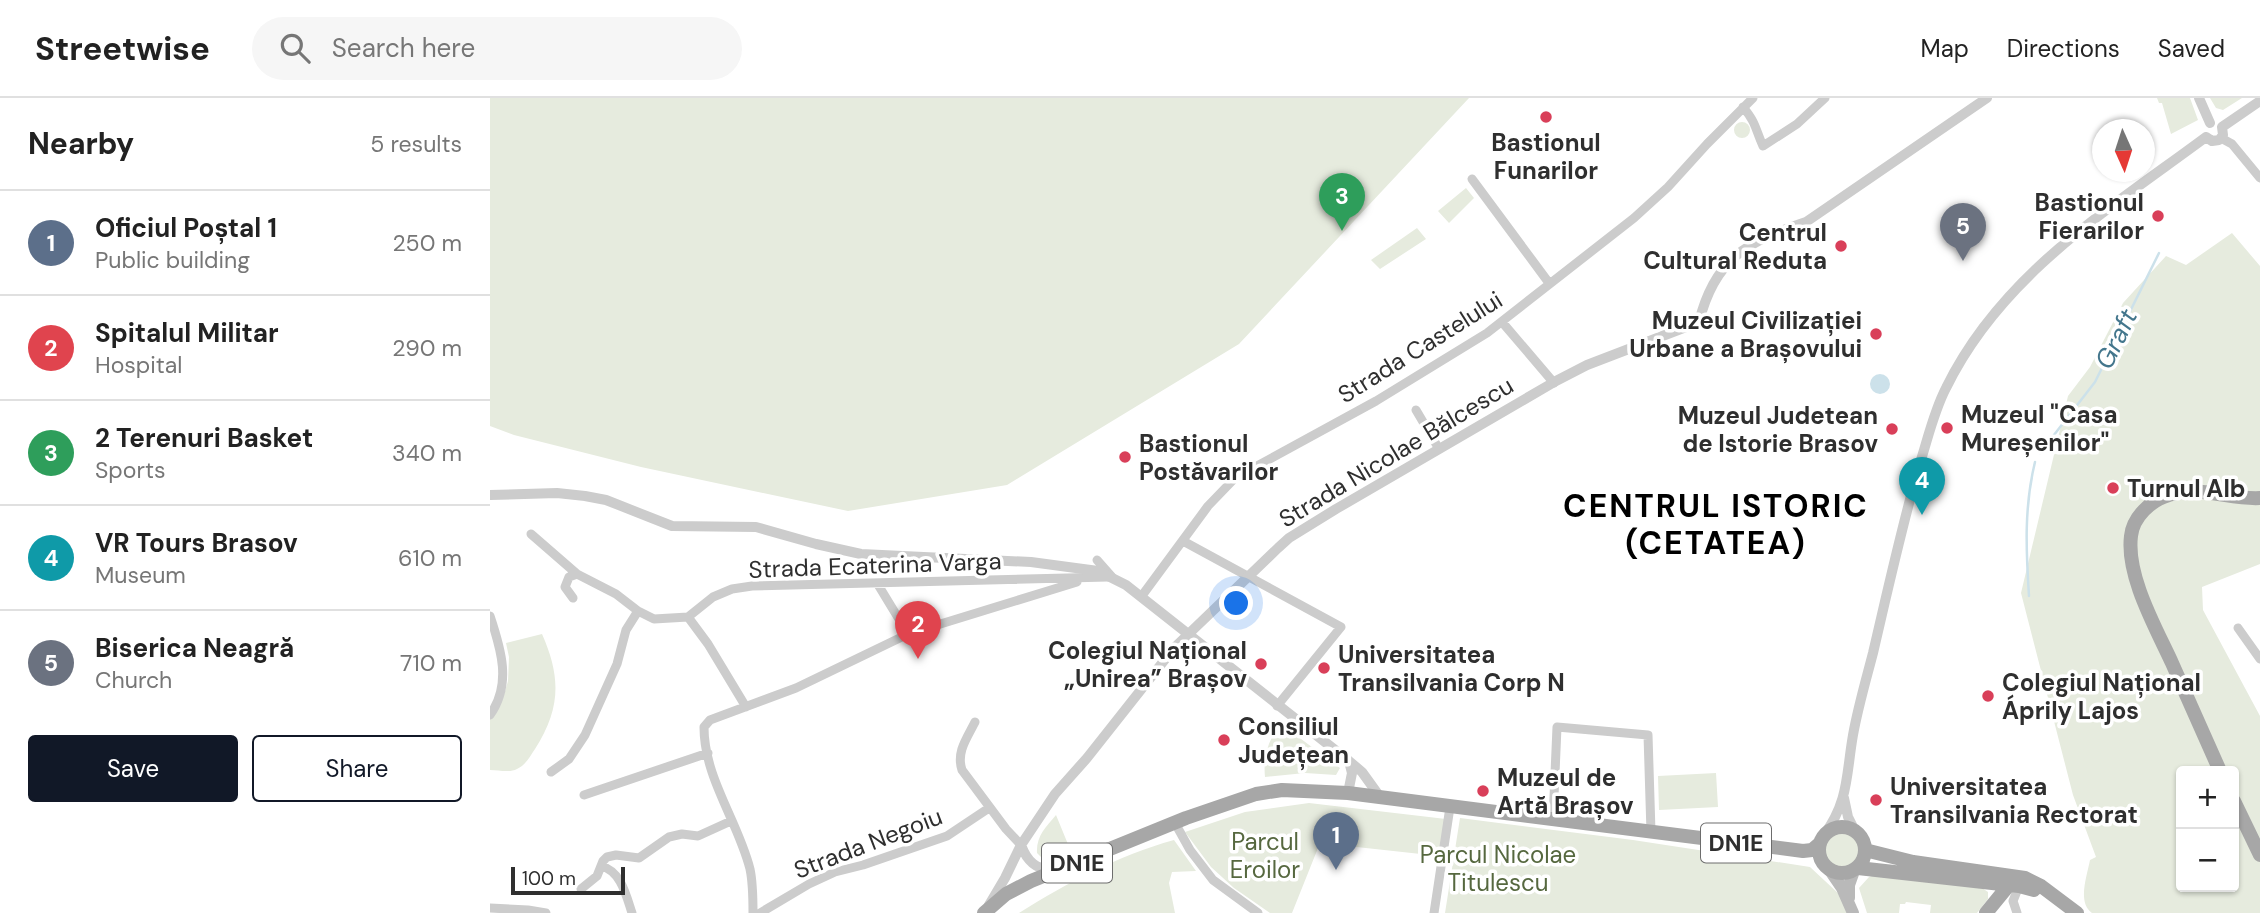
<!DOCTYPE html>
<meta charset="utf-8">
<style>
body{margin:0;font-family:"DM Sans",sans-serif;background:#f6f6f6;color:#222}
.controls{position:absolute;right:21px;bottom:21px;display:grid;overflow:hidden;border-radius:7px;box-shadow:0 2px 5px #0004}
.controls button{width:63px;height:63px;display:grid;place-items:center;padding:0;border:0;border-bottom:2px solid #e0e0e0;background:#fff;color:#222;font:35px sans-serif}
.compass{position:absolute;left:1602px;top:21px;width:63px;height:63px;border-radius:50%;background:#fff;box-shadow:0 2px 5px #0004;rotate:177deg}
.scale{position:absolute;left:21px;bottom:18px;width:114px;box-sizing:border-box;padding-left:7px;border:4px solid #2f2f2f;border-top:0;font-size:19px;line-height:24px;white-space:nowrap;color:#2f2f2f;-webkit-text-stroke:5px #fff;paint-order:stroke}
.you{position:absolute;left:747px;top:506px;width:24px;height:24px;margin:-18px;border:5px solid #fff;border-radius:50%;background:#1a73e8;box-shadow:0 0 0 10px #1a73e833}
.badge{display:grid;place-items:center;width:46px;height:46px;border-radius:50%;background:#111827;color:#fff;font-size:23px;font-weight:700}
.pin{position:absolute;translate:-50% -58px;filter:drop-shadow(0 2px 4px #0008)}
.pin::after{content:'';position:absolute;top:37px;width:24px;height:21px;background:inherit;clip-path:polygon(0 0,100% 0,50% 100%)}
.list{margin:0;padding:0;list-style:none}
h2{display:flex;justify-content:space-between;align-items:center;height:91px;margin:0;padding:0 28px;font-size:30px}
h2 small{font-size:23px;font-weight:400;color:#767676}
.list li{display:grid;grid-template-columns:46px 1fr auto;gap:21px;align-items:center;box-sizing:border-box;height:105px;padding:0 28px;border-top:2px solid #e0e0e0}
.list b{display:block;font-size:26px;white-space:nowrap}
.list p{margin:0;font-size:23px;white-space:nowrap;color:#767676}
.list em{font-size:23px;font-style:normal;color:#767676}
.actions{display:flex;gap:14px;padding:21px 28px}
.actions a{flex:1;padding:16px 0;border:2px solid #111827;border-radius:7px;text-align:center;font-size:24px;color:#111827}
.actions .main{background:#111827;color:#fff}
.icon{flex:none;width:38px;height:38px;fill:none;stroke:currentColor;stroke-width:2;stroke-linecap:round;stroke-linejoin:round}
.map{position:relative;flex:none;width:1770px;height:815px;overflow:hidden}
header{display:flex;align-items:center;gap:42px;box-sizing:border-box;height:98px;padding:0 35px;background:#fff;border-bottom:2px solid #e0e0e0}
header strong{font-size:33px}
nav{display:flex;gap:38px;margin-inline-start:auto;font-size:24px}
.search{width:490px;height:63px;background:#f6f6f6;display:flex;align-items:center;gap:18px;box-sizing:border-box;padding:0 24px;border-radius:38px;color:#767676;font-size:26px}
main{display:flex}
aside{flex:1;background:#fff}
.map>svg:first-child{display:block}
.green{fill:#e6ebde;fill-rule:evenodd}
.water{fill:#cce1ea}
.lines{fill:none;stroke-linecap:round;stroke-linejoin:round}
.stream{stroke:#cce1ea;stroke-width:2.5}
.minor{stroke:#ccc;stroke-width:9}
.tertiary{stroke:#ccc;stroke-width:10}
.secondary{stroke:#b9b9b9;stroke-width:12}
.primary{stroke:#a7a7a7;stroke-width:14}
.poi-dot{fill:#d93f59;stroke:#fff;stroke-width:2.5}
.labels{text-anchor:middle;dominant-baseline:central;stroke-width:7;stroke-linejoin:round;paint-order:stroke}
.shield{fill:#fff;stroke:#6d6d6d;stroke-width:2}
.shield-label{font-size:23px;font-weight:bold;fill:#2f2f2f}
.poi-label{font-size:24px;font-weight:bold;fill:#2f2f2f;stroke:#fff;text-anchor:start}
.street-label{font-size:24px;fill:#2f2f2f;stroke:#fff}
.park-label{font-size:24px;fill:#56683f;stroke:#fff}
.water-label{font-size:26px;font-style:italic;fill:#43768c;stroke:#fff}
.district-label{font-size:32px;font-weight:bold;letter-spacing:2px;fill:#000;stroke:#fff}
</style>
<header>
<strong>Streetwise</strong>
<div class="search"><svg class="icon" aria-label="search" viewBox="0 0 24 24"><circle cx="10" cy="10" r="6"/><path d="M15 15l6 6"/></svg>Search here</div>
<nav><a>Map</a><a>Directions</a><a>Saved</a></nav>
</header>
<main>
<aside>
<h2>Nearby<small>5 results</small></h2>
<ul class="list">
<li><span class="badge" style="background:#5c6f8a">1</span><div><b>Oficiul Poștal 1</b><p>Public building</p></div><em>250 m</em></li>
<li><span class="badge" style="background:#e0444e">2</span><div><b>Spitalul Militar</b><p>Hospital</p></div><em>290 m</em></li>
<li><span class="badge" style="background:#2e9e5b">3</span><div><b>2 Terenuri Basket</b><p>Sports</p></div><em>340 m</em></li>
<li><span class="badge" style="background:#0f9aa8">4</span><div><b>VR Tours Brasov</b><p>Museum</p></div><em>610 m</em></li>
<li><span class="badge" style="background:#6b7280">5</span><div><b>Biserica Neagră</b><p>Church</p></div><em>710 m</em></li>
</ul>
<div class="actions"><a class="main">Save</a><a>Share</a></div>
</aside>
<div class="map">
<svg width="1770" height="815" viewBox="0 0 1770 815">
<rect width="100%" height="100%" fill="#fff"/>
<path class="green" d="M0 0H979L749 246 517 387 358 413 151 369 24 337 0 328Z
M1667 0H1700L1708 22 1681 36 1672 5H1669Z
M1720 0H1752L1733 12 1726 10Z
M1244 32a8 8 0 1 1 16 0a8 8 0 1 1-16 0Z
M976 90 984 100 959 125 948 113Z
M927 130 936 141 890 171 881 162Z
M1742 135 1770 168V466L1712 489 1713 512 1770 618V815H1602C1587 805 1597 778 1600 762L1606 759 1583 697 1531 495 1578 298 1600 269 1633 205 1676 158 1696 167ZM1691 673H1744V789H1691Z
M52 536C71 579 71 610 45 651 40 658 36 667 27 671 19 675 9 672 0 672V617L13 600 18 583 19 559 16 545Z
M791 626 850 670 846 677 815 675 775 679C773 659 778 641 791 626Z
M1226 675 1228 709 1169 712 1168 678Z
M819 705 956 721 949 758 830 745 802 815H780L744 790 721 769 695 734 755 714Z
M566 717 582 756 562 763H555L547 755C546 738 556 729 566 717Z
M970 720 1143 742 1320 769 1349 796 1359 815H955Z
M1333 752a18 18 0 1 1 36 0a18 18 0 1 1-36 0Z
M684 742 706 773 682 774 679 785 685 815H529C579 784 627 758 684 742Z
M1385 777 1492 790 1498 794V801L1487 815H1440L1441 807 1416 804 1415 806H1410L1409 815H1377L1369 790 1379 779Z"/>
<path class="water" d="M1380 286a10 10 0 1 1 20 0a10 10 0 1 1-20 0Z"/>
<g class="lines">
<path class="stream" d="M1550 355 1605 284 1669 155
M1539 498C1536 452 1534 409 1545 364"/>
<path class="minor" d="M1253 9C1267 26 1265 31 1273 48L1307 26 1335 0
M1731 40 1742 46 1770 80
M982 81 1059 185
M1012 224 1064 285
M926 312 949 351
M41 436 87 476 126 496 148 513 164 521 198 519 223 499 242 491 262 488 618 479
M693 443 851 529 787 608
M607 462 622 479
M387 485 418 536
M651 499 718 408 745 380 886 303 997 235 1144 120 1178 89 1217 46 1263 0
M83 500 75 489 79 479 87 476
M0 518C11 551 22 586 0 617
M198 519 218 546 256 609
M1748 530 1770 561
M485 624C477 640 466 654 472 672L516 731 531 747
M61 674 79 661 95 637 127 566 136 532 148 513
M94 697 218 655
M1063 722 1067 629 1158 637 1161 734
M685 725 700 752 723 782 768 815
M111 768C131 773 136 797 142 815
M91 791 107 778 113 763 117 759 126 757 149 760 179 739 192 736 208 738 241 723
M0 810 38 812 56 815
M263 815C263 800 263 785 260 771 248 723 214 680 214 629L220 622 306 590 418 536 587 484
M270 815 319 786 345 774 373 767 457 738 499 710
M944 815 960 709
M1527 815 1523 803 1529 788"/>
<path class="tertiary" d="M1709 0 1720 25
M1732 29 1770 3
M1716 39 1722 43 1729 42 1733 37 1732 29
M0 397 67 395 95 398 116 402 182 428 266 429 326 446 371 456 541 464 608 473 636 487 859 663 872 674 890 699
M858 695 862 675 859 663
M1354 700 1358 719 1365 733
M1334 737C1359 703 1356 677 1363 637 1368 609 1376 582 1383 555 1398 491 1412 427 1430 365 1438 340 1444 313 1456 290 1511 177 1619 111 1716 39
M531 747C537 763 546 773 564 771
M499 807 515 780 531 747 565 696 597 660 684 550 788 450 799 440 846 411 1066 283 1097 267 1209 224C1225 160 1257 144 1316 124L1497 0"/>
<path class="secondary" d="M1339 771 1352 790 1363 815
M1359 800V787L1364 773"/>
<path class="primary" d="M1730 673C1714 637 1698 601 1682 565 1666 530 1636 478 1641 438 1643 419 1661 402 1679 397 1708 387 1741 402 1770 400
M1744 703 1770 757
M1329 752a23 23 0 1 1 46 0a23 23 0 1 1-46 0Z
M1375 752 1423 764 1535 780 1551 788 1587 815
M1368 770 1529 788 1544 792
M494 815 516 796 541 783 696 720 766 696 792 692 858 695 1313 753 1322 752 1329 746
M1496 815 1523 782"/>
</g>
<g class="poi-dot">
<circle cx="1056" cy="19" r="7"/>
<circle cx="1668" cy="118" r="7"/>
<circle cx="1351" cy="148" r="7"/>
<circle cx="1386" cy="236" r="7"/>
<circle cx="1457" cy="330" r="7"/>
<circle cx="1402" cy="331" r="7"/>
<circle cx="635" cy="359" r="7"/>
<circle cx="1623" cy="390" r="7"/>
<circle cx="771" cy="566" r="7"/>
<circle cx="834" cy="570" r="7"/>
<circle cx="1498" cy="598" r="7"/>
<circle cx="734" cy="642" r="7"/>
<circle cx="993" cy="693" r="7"/>
<circle cx="1386" cy="702" r="7"/>
</g>
<g class="labels">
<g class="shield">
<rect x="1211" y="725.5" width="70" height="39" rx="5"/>
<rect x="552" y="745.5" width="70" height="39" rx="5"/>
</g>
<g class="shield-label">
<text x="1246" y="745">DN1E</text>
<text x="587" y="765">DN1E</text>
</g>
<g class="poi-label">
<text x="1056" y="44" text-anchor="middle">Bastionul<tspan x="1056" dy="28">Funarilor</tspan></text>
<text x="1654" y="104" text-anchor="end">Bastionul<tspan x="1654" dy="28">Fierarilor</tspan></text>
<text x="1337" y="134" text-anchor="end">Centrul<tspan x="1337" dy="28">Cultural Reduta</tspan></text>
<text x="1372" y="222" text-anchor="end">Muzeul Civilizației<tspan x="1372" dy="28">Urbane a Brașovului</tspan></text>
<text x="1471" y="316">Muzeul "Casa<tspan x="1471" dy="28">Mureșenilor"</tspan></text>
<text x="1388" y="317" text-anchor="end">Muzeul Judetean<tspan x="1388" dy="28">de Istorie Brasov</tspan></text>
<text x="649" y="345">Bastionul<tspan x="649" dy="28">Postăvarilor</tspan></text>
<text x="1637" y="390">Turnul Alb</text>
<text x="757" y="552" text-anchor="end">Colegiul Național<tspan x="757" dy="28">„Unirea” Brașov</tspan></text>
<text x="848" y="556">Universitatea<tspan x="848" dy="28">Transilvania Corp N</tspan></text>
<text x="1512" y="584">Colegiul Național<tspan x="1512" dy="28">Áprily Lajos</tspan></text>
<text x="748" y="628">Consiliul<tspan x="748" dy="28">Județean</tspan></text>
<text x="1007" y="679">Muzeul de<tspan x="1007" dy="28">Artă Brașov</tspan></text>
<text x="1400" y="688">Universitatea<tspan x="1400" dy="28">Transilvania Rectorat</tspan></text>
</g>
<g class="street-label">
<text transform="translate(930 249) rotate(-32)">Strada Castelului</text>
<text transform="translate(906 354) rotate(-31)">Strada Nicolae Bălcescu</text>
<text transform="translate(385 467) rotate(-2)">Strada Ecaterina Varga</text>
<text transform="translate(378 745) rotate(-21)">Strada Negoiu</text>
</g>
<g class="park-label">
<text x="775" y="743">Parcul<tspan x="775" dy="28">Eroilor</tspan></text>
<text x="1008" y="756">Parcul Nicolae<tspan x="1008" dy="28">Titulescu</tspan></text>
</g>
<g class="water-label">
<text transform="translate(1626 241) rotate(-64)">Graft</text>
</g>
<g class="district-label">
<text x="1226" y="408">CENTRUL ISTORIC<tspan x="1226" dy="37">(CETATEA)</tspan></text>
</g>
</g>
</svg>
<div class="controls">
<button>+</button>
<button>−</button>
</div>
<svg class="compass" viewBox="-18 -18 36 36"><path d="M0-13l5 13h-10z" fill="#e53935"/><path d="M0 13l5-13h-10z" fill="#767676"/></svg>
<div class="scale">100 m</div>
<div class="you"></div>
<div class="pin badge" style="left:846px;top:772px;background:#5c6f8a">1</div>
<div class="pin badge" style="left:428px;top:561px;background:#e0444e">2</div>
<div class="pin badge" style="left:852px;top:133px;background:#2e9e5b">3</div>
<div class="pin badge" style="left:1432px;top:417px;background:#0f9aa8">4</div>
<div class="pin badge" style="left:1473px;top:163px;background:#6b7280">5</div>
</div>
</main>
